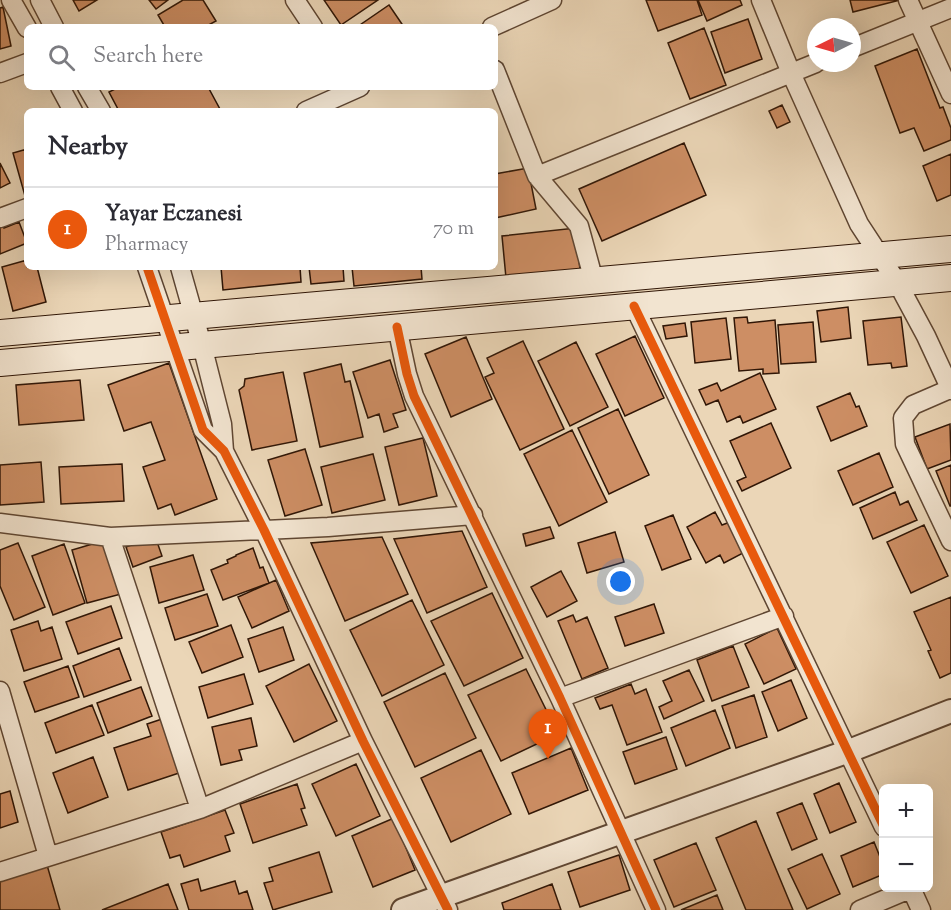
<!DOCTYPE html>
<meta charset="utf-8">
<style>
body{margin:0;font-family:"Sorts Mill Goudy",serif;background:#f7f7f7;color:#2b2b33}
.controls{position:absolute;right:18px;bottom:18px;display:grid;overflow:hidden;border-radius:9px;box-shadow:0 6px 24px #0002}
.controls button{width:54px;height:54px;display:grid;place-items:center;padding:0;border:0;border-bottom:2px solid #e1e1e2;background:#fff;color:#2b2b33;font:30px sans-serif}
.compass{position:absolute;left:807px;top:18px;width:54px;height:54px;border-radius:50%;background:#fff;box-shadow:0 6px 24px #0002;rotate:265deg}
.you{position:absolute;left:621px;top:582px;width:21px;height:21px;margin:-15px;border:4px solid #fff;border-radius:50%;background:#1a73e8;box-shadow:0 0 0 9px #1a73e833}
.badge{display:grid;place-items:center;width:39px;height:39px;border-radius:50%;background:#ea580c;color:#fff;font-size:20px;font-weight:700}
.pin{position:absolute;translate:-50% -50px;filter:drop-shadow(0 2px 3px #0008)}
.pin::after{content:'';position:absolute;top:32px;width:21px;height:18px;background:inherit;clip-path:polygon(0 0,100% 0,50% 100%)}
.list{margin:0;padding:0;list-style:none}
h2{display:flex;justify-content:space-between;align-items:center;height:78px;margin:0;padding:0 24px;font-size:26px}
h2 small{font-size:20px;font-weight:400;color:#7c7c81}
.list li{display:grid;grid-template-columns:39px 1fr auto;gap:18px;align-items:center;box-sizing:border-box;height:84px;padding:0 24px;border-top:2px solid #e1e1e2}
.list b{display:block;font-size:22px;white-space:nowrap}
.list p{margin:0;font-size:20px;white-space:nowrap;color:#7c7c81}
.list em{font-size:20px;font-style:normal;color:#7c7c81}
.icon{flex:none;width:33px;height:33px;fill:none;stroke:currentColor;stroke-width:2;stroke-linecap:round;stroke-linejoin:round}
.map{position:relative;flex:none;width:951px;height:910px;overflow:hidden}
.search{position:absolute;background:#fff;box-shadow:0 6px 24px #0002;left:24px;top:24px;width:474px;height:66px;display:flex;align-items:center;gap:15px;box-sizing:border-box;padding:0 21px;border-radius:9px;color:#7c7c81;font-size:22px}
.panel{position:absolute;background:#fff;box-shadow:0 6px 24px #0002;left:24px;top:108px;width:474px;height:162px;border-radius:9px}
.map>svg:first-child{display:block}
.building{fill:#cd8e64;stroke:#301606;stroke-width:1.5}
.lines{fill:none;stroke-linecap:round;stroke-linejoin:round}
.minor-casing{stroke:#5f4632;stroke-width:21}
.tertiary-casing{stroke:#5f4632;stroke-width:26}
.secondary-casing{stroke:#301606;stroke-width:28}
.minor{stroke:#f2e4d0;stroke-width:18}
.tertiary{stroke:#f2e4d0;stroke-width:22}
.secondary{stroke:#f2e4d0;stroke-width:26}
.cycleway-casing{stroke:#f2e4d0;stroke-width:13}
.cycleway{stroke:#e8590c;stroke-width:9}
</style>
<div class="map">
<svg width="951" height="910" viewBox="0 0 951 910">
<rect width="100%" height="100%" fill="#ebd6b7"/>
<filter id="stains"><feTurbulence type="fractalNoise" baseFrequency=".00333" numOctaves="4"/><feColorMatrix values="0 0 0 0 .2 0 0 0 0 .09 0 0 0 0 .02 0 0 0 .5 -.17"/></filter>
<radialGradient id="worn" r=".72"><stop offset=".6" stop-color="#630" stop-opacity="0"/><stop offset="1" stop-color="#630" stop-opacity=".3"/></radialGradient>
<path class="building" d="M73 0H97L79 11Z
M149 0H168L156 9Z
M183 0H203L216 21 205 27H165L158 15Z
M324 0H378L341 25Z
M646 0H697L702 15 658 31Z
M698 0H740L742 5 707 21Z
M850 0H900L853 12Z
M389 5 404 27H357Z
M3 7 11 46 0 49V8Z
M748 19 762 59 725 73 711 32Z
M704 28 726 85 690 99 668 43Z
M917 49 940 108 943 107 951 128V140L924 151 914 128 900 133 875 66Z
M119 87H208L221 111H119L109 92Z
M782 105 790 122 777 128 769 111Z
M684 143 706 195 602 241 579 189Z
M27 149V195L25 196 13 153Z
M951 154V195L937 201 923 166Z
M0 163 10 183 0 188Z
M528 168 536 209 495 218V174Z
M0 220 4 228 19 222 27 243 0 254Z
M576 228 580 270 506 278 502 236Z
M27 260V267H37L46 302 13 311 2 267Z
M221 267H300L301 282 223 290Z
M309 267H343L344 281 311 284Z
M352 267H421L422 279 354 286Z
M848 307 851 338 821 342 817 311Z
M747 317 748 323 775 320 779 373 763 374V369L739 371 734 318Z
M901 317 907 366 892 368 891 363 868 365 863 321Z
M726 318 731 359 695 363 691 322Z
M813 322 816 362 781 364 778 325Z
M685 323 687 336 666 339 663 326Z
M635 336 664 398 625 416 596 354Z
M466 337 492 399 451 417 425 354Z
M523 341 564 429 520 450 485 377 494 373 487 358Z
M576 342 608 407 570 426 538 361Z
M390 360 406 410 393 414 398 427 384 432 379 414 368 418 353 372Z
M169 363 217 499 175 515 171 504 158 509 143 467 165 460 151 422 124 431 108 385Z
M341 364 345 382 350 381 363 437 320 447 304 373Z
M283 372 297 441 252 450 239 390 244 386 245 379Z
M760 373 776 409 743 423 740 416 727 422 718 400 706 405 699 390 717 383 721 391Z
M80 380 84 420 19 425 16 385Z
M850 393 856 407 859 406 867 426 831 441 817 407Z
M618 409 649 475 609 494 578 428Z
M771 423 791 468 742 491 737 481 746 477 730 441Z
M950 424 951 460 927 469 915 437Z
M572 430 607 502 559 526 524 454Z
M423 438 437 496 399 505 385 447Z
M305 449 322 505 285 516 268 460Z
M879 453 893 487 853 505 838 471Z
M373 454 385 500 332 513 321 467Z
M41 462 44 502 0 505V465Z
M122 464 124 501 61 504 59 467Z
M951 465V506H950L936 471Z
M895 492 900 505 908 501 917 520 873 539 860 508Z
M715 512 722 525 730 522 745 552 724 563 720 555 706 563 687 527Z
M673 515 691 559 662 570 645 526Z
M924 525 948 576 911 593 887 542Z
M550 527 554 538 526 546 523 534Z
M462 531 487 587 427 613 394 539Z
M615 532 624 562 587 573 578 543Z
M155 536 162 556 133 567 126 547Z
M382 537 408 594 345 621 311 543Z
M106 540 121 594 87 603 72 550Z
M18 543 45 607 14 620 0 586V550Z
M64 544 85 603 53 615 32 556Z
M253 548 260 568 263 567 269 583 223 600 211 570 228 563 227 560 236 556V555Z
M193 555 204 590 159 603 150 567Z
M561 571 577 601 547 617 531 587Z
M276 580 289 611 252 628 238 597Z
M492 593 523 658 464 686 431 621Z
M207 594 218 626 175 640 165 608Z
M951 597V673L940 678 928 651 931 650 914 612Z
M412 600 444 665 382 696 350 630Z
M654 604 664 633 625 646 615 617Z
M111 606 122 638 78 654 66 622Z
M573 615 576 622 587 617 608 668 582 679 558 621Z
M38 621 41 631 52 627 62 659 24 671 11 630Z
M231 625 243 657 202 673 189 642Z
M283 627 294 660 259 672 248 639Z
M777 628 796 669 764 684 745 644Z
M733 646 749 687 712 701 697 660Z
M119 648 131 680 84 697 73 666Z
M309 664 337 721 294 742 266 686Z
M68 666 79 697 35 712 24 682Z
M526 669 558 734 501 761 468 695Z
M689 670 704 701 664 719 659 707 672 701 663 681Z
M445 673 476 738 415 767 384 702Z
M244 674 253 704 208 718 199 687Z
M791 680 807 718 778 731 762 692Z
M631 684 635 694 646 689 662 732 627 745 612 705 600 709 595 698Z
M141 687 152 716 108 733 97 703Z
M754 695 767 737 736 748 722 706Z
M92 705 104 735 56 753 45 723Z
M715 710 730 748 686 766 671 728Z
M251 718 257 746 239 750 242 760 221 765 212 727Z
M162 719 179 773 128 790 114 748 151 736 147 724Z
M666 737 677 769 635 784 623 752Z
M571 748 588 790 529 814 512 773Z
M481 750 511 814 451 842 421 778Z
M93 757 108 797 68 813 53 773Z
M356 764 380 816 336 836 312 784Z
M839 783 856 822 830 833 814 794Z
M297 784 305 808 301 809 307 825 253 843 240 804Z
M10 791 18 822 0 828V794Z
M802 803 817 839 792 850 777 813Z
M225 810 234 833 225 836 230 851 184 867 180 855 170 858 161 832Z
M394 818 415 870 373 887 352 836Z
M756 821 793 910H746L716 838Z
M874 842 884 867V874L853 887 841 856Z
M696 843 716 890 674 907 654 860Z
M319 852 332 892 273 910 264 883 273 881 269 868Z
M822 854 840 894 807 909 788 869Z
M619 855 630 890 580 907 568 872Z
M47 865 60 910H0V878Z
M198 879 201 891 235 881 239 894 247 891 253 910H189L181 884Z
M168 884 178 910H102Z
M552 884 561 910H504L502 903Z
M717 895 723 910H681Z"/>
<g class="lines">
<g class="minor-casing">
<path id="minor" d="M11 0 27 28
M40 0 54 27
M295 0 313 27
M761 0 791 73 859 224 897 282 926 336 951 390
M908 0 951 94
M492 27 552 0
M852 48 951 8
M495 70 537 176 579 226 594 281
M0 73 27 63
M60 87 73 111
M87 87 101 111
M306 111 360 87
M537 176 816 63
M0 218 27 208
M147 267 203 430 224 451 264 530 363 741 448 910
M180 267 202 345 222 424 224 451
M634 306 884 827
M397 327 407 374 414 396 560 698 656 910
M950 389 913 405 903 418 905 444 951 541
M0 523 110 537 328 527 473 515
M110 537 200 809
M0 691 48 856
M560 698 784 616
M0 872 200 809 363 741
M911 888 921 910
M860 910 912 888"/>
</g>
<g class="tertiary-casing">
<path id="tertiary" d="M403 910 849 751 951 711"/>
</g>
<g class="secondary-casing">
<path id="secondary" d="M0 333 951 249
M0 363 951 278"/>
</g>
<use href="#minor" class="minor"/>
<use href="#tertiary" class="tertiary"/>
<use href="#secondary" class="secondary"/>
<g class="cycleway-casing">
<path id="cycleway" d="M147 267 203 430 224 451 264 530 363 741 448 910
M634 306 884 827
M397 327 407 374 414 396 560 698 656 910"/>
</g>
<use href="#cycleway" class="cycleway"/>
</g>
<rect width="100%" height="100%" filter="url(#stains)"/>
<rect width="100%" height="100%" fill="url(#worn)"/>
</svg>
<div class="controls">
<button>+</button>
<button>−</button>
</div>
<svg class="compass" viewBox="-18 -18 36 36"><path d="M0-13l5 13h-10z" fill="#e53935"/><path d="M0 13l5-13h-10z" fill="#7c7c81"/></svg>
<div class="you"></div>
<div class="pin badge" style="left:548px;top:759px">1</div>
<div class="search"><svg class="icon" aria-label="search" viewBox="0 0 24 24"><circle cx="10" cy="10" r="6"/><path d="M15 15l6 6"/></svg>Search here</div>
<section class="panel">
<h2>Nearby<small></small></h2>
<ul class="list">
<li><span class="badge">1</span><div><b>Yayar Eczanesi</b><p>Pharmacy</p></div><em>70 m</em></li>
</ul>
</section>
</div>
